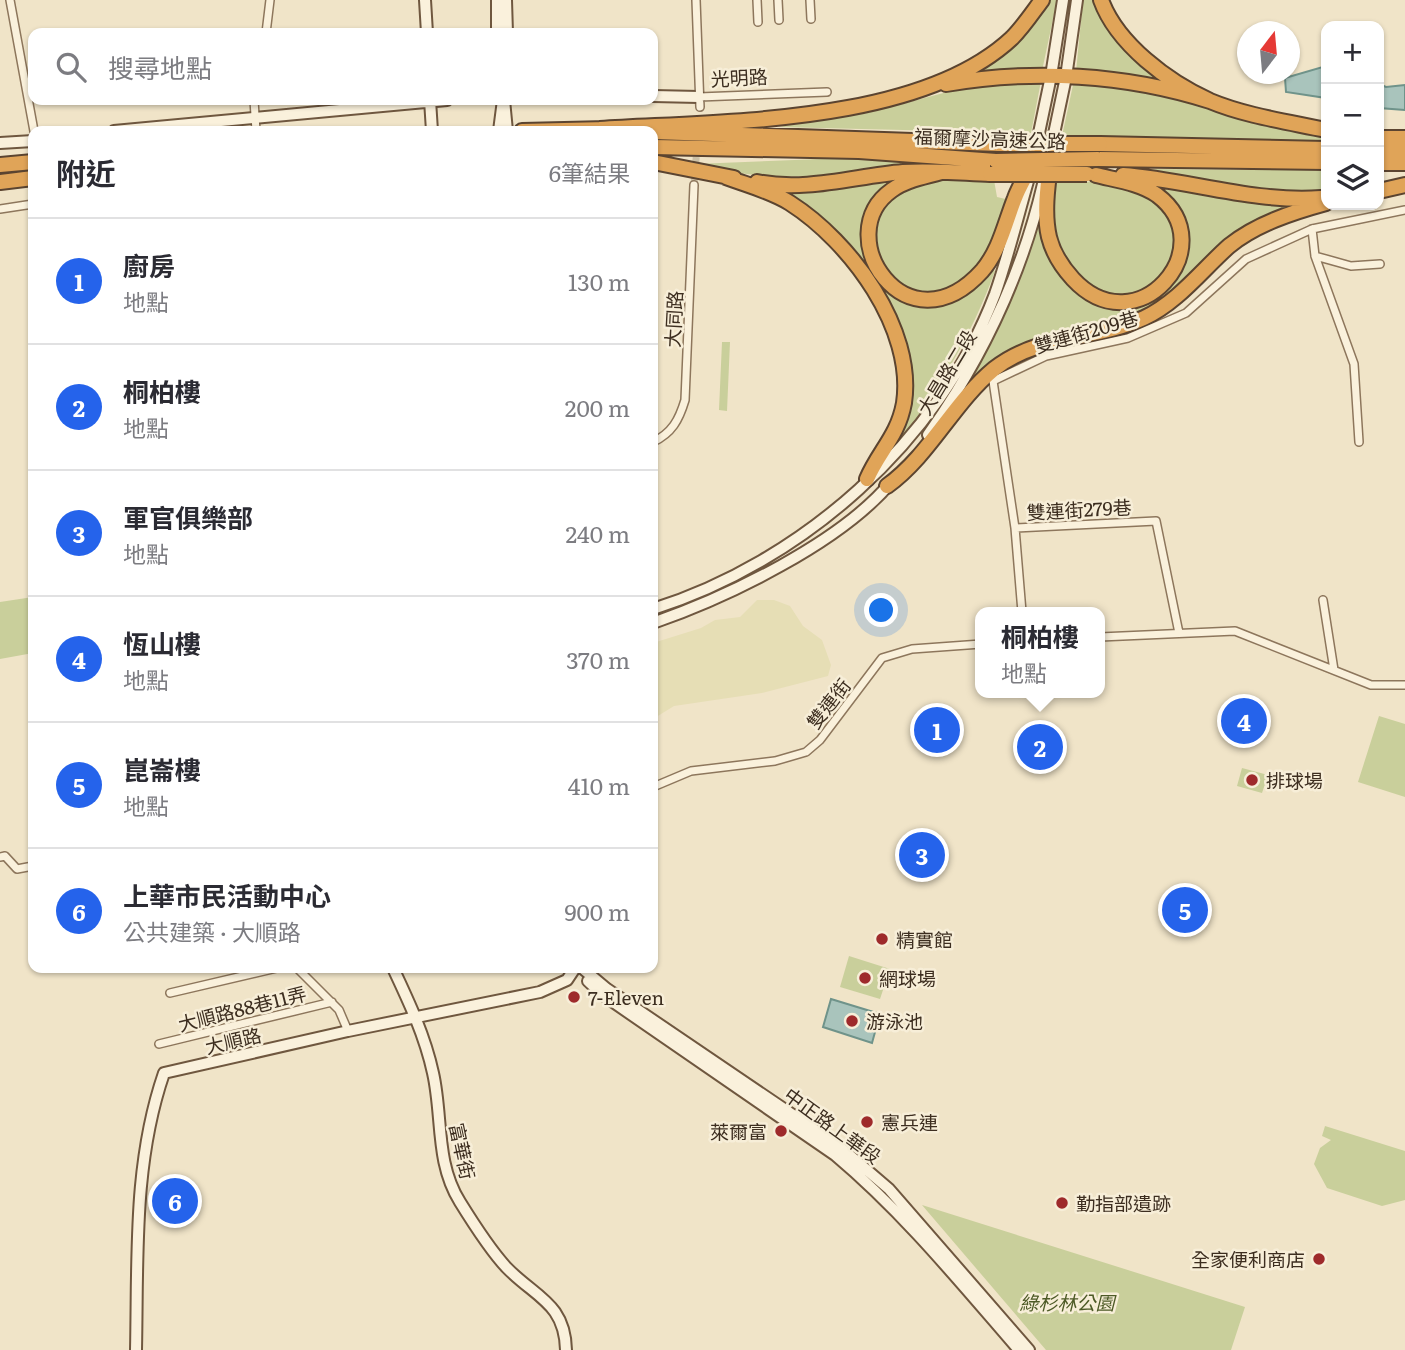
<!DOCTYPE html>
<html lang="zh-TW">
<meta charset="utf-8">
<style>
body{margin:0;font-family:Literata,"Noto Sans TC",serif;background:#f2f2f3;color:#2b2b33}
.controls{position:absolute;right:21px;top:21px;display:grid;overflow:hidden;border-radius:14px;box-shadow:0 2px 5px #0004}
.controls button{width:63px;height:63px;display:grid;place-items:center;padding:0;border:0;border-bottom:2px solid #e1e1e2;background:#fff;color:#2b2b33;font:35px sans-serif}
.compass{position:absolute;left:1237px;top:21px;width:63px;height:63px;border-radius:50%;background:#fff;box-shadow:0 2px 5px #0004;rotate:16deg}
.you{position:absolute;left:882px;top:611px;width:24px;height:24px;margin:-18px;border:5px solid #fff;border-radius:50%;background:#1a73e8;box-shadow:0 0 0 10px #1a73e833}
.badge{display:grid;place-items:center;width:46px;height:46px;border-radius:50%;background:#2563eb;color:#fff;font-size:23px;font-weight:700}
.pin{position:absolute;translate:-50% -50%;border:4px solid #fff;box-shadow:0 2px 7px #0006}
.popup{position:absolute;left:975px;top:607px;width:130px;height:91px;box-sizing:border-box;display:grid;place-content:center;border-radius:14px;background:#fff;filter:drop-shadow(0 2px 5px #0005);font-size:23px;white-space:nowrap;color:#7c7c81}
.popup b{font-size:26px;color:#2b2b33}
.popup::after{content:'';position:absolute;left:50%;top:100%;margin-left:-14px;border:14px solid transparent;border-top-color:#fff}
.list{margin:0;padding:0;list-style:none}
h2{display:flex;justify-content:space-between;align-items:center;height:91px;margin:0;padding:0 28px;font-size:30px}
h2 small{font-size:23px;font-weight:400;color:#7c7c81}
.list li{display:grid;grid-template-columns:46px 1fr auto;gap:21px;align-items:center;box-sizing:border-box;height:126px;padding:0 28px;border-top:2px solid #e1e1e2}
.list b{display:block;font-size:26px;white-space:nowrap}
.list p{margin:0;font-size:23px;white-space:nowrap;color:#7c7c81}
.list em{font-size:23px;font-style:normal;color:#7c7c81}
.icon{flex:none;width:38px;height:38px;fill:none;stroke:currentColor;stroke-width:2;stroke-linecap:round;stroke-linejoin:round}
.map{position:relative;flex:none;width:1405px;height:1350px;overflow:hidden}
.search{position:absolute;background:#fff;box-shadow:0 2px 5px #0004;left:28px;top:28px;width:630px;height:77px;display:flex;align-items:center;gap:18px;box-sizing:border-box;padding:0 24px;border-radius:14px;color:#7c7c81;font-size:26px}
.panel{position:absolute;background:#fff;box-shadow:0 2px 5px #0004;left:28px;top:126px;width:630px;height:847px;border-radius:14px}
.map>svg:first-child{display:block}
.farmland{fill:#e6deb5}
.green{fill:#c9cf9b}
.water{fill:#a9c4bc;stroke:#6f938a;stroke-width:2}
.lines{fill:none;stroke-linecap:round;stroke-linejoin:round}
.street-tunnel{stroke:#ccc0a6;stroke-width:7;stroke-dasharray:7 3.5;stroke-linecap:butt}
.street-casing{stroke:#8d765c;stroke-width:10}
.secondary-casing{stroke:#6f573f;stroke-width:14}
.highway-casing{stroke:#5b4430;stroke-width:18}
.street{stroke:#faf1dc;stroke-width:7}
.secondary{stroke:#faf1dc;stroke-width:10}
.highway{stroke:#e0a458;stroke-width:14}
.highway-bridge-casing{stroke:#5b4430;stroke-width:18;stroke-linecap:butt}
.highway-bridge{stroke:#e0a458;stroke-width:14}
.poi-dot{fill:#9e2a2b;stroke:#f7eed8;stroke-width:2.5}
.labels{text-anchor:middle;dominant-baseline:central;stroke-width:5;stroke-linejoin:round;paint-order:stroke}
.street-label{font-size:19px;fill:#3d2e20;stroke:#f7eed8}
.poi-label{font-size:19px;fill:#3d2e20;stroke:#f7eed8;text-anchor:start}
.park-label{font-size:19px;font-style:italic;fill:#4d5a26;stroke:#f7eed8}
</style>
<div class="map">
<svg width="1405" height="1350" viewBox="0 0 1405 1350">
<rect width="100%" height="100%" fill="#f0e4c8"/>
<path class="farmland" d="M757 600H774L790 606 803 626 822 640 831 665 828 676 762 693 674 706 653 719V643L701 628 715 620 740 617Z"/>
<path class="green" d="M1049 0H1057L1042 71 955 78Z
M1083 0H1094L1122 47 1165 84 1076 72Z
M1041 81 1031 133 778 127 867 113 974 85Z
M1094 83 1120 85 1325 135 1323 141 1062 136 1073 85Z
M846 158 909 162 908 168C835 176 767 184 694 164Z
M1137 169 1326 170V191L1265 192Z
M911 176 877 197 874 273C910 318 958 314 992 268L995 271C972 335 936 395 894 448L908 415 912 385 906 343 893 314 881 292 777 192Z
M946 180H994L997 197 1010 200C1002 218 997 243 985 259 908 356 828 217 909 186 920 182 934 182 946 180Z
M1057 181C1082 182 1112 180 1136 190 1225 227 1142 349 1071 268 1052 246 1050 209 1057 181Z
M1148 183 1307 204 1220 246 1159 305 1113 323 1069 331 972 386 970 381 1005 313 1043 207C1048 225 1054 265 1065 279 1077 295 1092 300 1111 304 1153 311 1178 288 1185 247Z
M722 342H730L727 411 719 410Z
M33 597V653L0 659V602Z
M1379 716 1405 724V797L1358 782Z
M1242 768 1268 775 1262 793 1237 786Z
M849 956 890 969 880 999 840 987Z
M1325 1126 1405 1151V1200L1382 1206 1327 1188 1314 1164 1320 1148 1331 1140 1322 1136Z
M922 1205 1245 1307 1231 1350H1046Z"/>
<path class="water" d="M1326 66V98L1286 92 1285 78Z
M1379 84 1386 87 1405 85V110L1379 108Z
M831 999 880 1014 872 1043 823 1027Z"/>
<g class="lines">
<path class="street-tunnel" d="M694 185 697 147"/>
<g class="street-casing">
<path id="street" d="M10 0 34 131
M696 0 700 107
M757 0 758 22
M778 0 779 20
M810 0 811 19
M266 33 270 0
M699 97 827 92
M254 100 256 131
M0 209 33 204
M1315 256 1351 266 1380 264
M653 442C672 433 679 420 685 400L694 185
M1359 442 1354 364 1315 256 1312 229 1405 210
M1015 528 1156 521 1179 633
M1323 600 1334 670
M1022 612 1015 528 993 381 1046 356 1128 338 1186 313 1246 259 1312 229
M1100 637 1235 631 1371 685H1405
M653 787 691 771 775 761 806 752 820 740 882 658 912 649 981 644
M0 857 5 856 17 869 33 866
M297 968 339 1010 348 1031
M170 993 277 968
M159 1044 332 1002"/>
</g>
<g class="secondary-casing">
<path id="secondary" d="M425 0 427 33
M497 0V33
M506 0 507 33
M653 96 699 97
M430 100 432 131
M504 100 507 131
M114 131 447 100
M499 131 503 100
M0 143 33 141
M1051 148 1066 77 1077 0
M1032 166 1051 76 1063 0
M928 435C981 360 1022 274 1043 184
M653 609C802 562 939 442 995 294 1008 257 1017 219 1028 181
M653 623C727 597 841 543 892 481
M393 968C409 1002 425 1036 433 1073 443 1117 435 1162 460 1202 473 1223 490 1250 507 1268 535 1297 565 1303 566 1350
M582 968 607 989 840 1147 889 1189 1029 1350
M588 981 603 995 835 1155C904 1213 960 1282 1019 1350
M136 1350C138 1256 133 1163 164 1073L348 1031 540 992 567 980 575 968"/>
</g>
<g class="highway-casing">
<path id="highway" d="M1101 0C1117 44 1168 82 1210 101 1246 116 1289 122 1326 130
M946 84C1034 69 1125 74 1210 101
M600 129C721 121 919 125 1012 38 1023 27 1033 12 1042 0
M522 131 607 129
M655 132 999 144
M1379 138H1405
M1053 141C1050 172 1042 207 1049 237 1053 253 1062 267 1073 279 1137 348 1225 246 1157 195 1140 183 1116 180 1096 175
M1100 144 1326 149
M653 147 859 151 996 161
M1379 149H1405
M1098 159 1326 162
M653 162 734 178
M1379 163H1405
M0 165 33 162
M942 172C926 176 906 180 892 190 828 235 907 354 982 271 1000 250 1005 223 1015 198 1019 187 1026 176 1031 165
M1123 175C1189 180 1254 203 1321 198
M726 177C747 185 771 191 790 203 851 242 915 329 904 403 898 436 879 451 867 479
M0 182 33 178
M757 182C806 192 855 176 903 172 932 170 962 173 990 174
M1379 191 1405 185
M887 486C930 455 953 403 994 369 1038 334 1096 340 1144 318 1178 302 1202 270 1229 246 1256 224 1293 212 1326 203"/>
</g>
<use href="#street" class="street"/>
<use href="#secondary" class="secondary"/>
<use href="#highway" class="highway"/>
<g class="highway-bridge-casing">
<path id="highway-bridge" d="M999 144H1100
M996 161 1098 159
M990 174H1087"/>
</g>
<use href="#highway-bridge" class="highway-bridge"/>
</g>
<g class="poi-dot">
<circle cx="1252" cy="780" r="7"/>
<circle cx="882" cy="939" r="7"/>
<circle cx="865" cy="978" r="7"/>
<circle cx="574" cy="997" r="7"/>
<circle cx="852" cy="1021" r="7"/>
<circle cx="867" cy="1122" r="7"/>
<circle cx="781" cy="1131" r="7"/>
<circle cx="1062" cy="1203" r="7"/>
<circle cx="1319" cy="1259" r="7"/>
</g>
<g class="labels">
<g class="street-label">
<text transform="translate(739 77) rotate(-3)">光明路</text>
<text transform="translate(990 138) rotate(2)">福爾摩沙高速公路</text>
<text transform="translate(673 319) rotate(-87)">大同路</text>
<text transform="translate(1086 331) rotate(-16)">雙連街209巷</text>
<text transform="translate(946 372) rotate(-59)">大昌路二段</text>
<text transform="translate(1079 509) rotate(-3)">雙連街279巷</text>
<text transform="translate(828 703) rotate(-52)">雙連街</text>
<text transform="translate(242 1008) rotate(-14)">大順路88巷11弄</text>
<text transform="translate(233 1040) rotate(-13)">大順路</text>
<text transform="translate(833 1125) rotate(36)">中正路上華段</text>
<text transform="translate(463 1151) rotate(78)">富華街</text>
</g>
<g class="poi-label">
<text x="1266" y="780">排球場</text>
<text x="896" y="939">精實館</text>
<text x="879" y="978">網球場</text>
<text x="588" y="997">7-Eleven</text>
<text x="866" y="1021">游泳池</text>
<text x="881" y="1122">憲兵連</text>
<text x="767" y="1131" text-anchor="end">萊爾富</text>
<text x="1076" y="1203">勤指部遺跡</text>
<text x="1305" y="1259" text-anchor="end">全家便利商店</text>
</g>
<g class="park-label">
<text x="1067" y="1302">綠杉林公園</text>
</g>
</g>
</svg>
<div class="controls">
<button>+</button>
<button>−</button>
<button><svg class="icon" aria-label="layers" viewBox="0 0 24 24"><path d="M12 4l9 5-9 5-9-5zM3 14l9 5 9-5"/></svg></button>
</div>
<svg class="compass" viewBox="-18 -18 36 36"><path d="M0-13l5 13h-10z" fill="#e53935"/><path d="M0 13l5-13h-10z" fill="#7c7c81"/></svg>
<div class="you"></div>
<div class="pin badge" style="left:937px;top:730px">1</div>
<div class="pin badge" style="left:1040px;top:747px">2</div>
<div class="popup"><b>桐柏樓</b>地點</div>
<div class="pin badge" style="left:922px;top:855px">3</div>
<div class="pin badge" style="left:1244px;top:721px">4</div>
<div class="pin badge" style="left:1185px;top:910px">5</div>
<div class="pin badge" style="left:175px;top:1201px">6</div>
<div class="search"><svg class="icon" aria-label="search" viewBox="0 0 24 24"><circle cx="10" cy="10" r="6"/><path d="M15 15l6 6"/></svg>搜尋地點</div>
<section class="panel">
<h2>附近<small>6筆結果</small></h2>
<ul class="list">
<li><span class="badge">1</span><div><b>廚房</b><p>地點</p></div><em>130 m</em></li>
<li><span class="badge">2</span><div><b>桐柏樓</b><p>地點</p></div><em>200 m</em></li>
<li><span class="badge">3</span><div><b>軍官俱樂部</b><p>地點</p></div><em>240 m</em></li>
<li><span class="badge">4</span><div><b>恆山樓</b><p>地點</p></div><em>370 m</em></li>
<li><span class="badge">5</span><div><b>崑崙樓</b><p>地點</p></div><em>410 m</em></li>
<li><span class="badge">6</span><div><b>上華市民活動中心</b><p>公共建築 · 大順路</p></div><em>900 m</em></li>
</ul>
</section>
</div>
